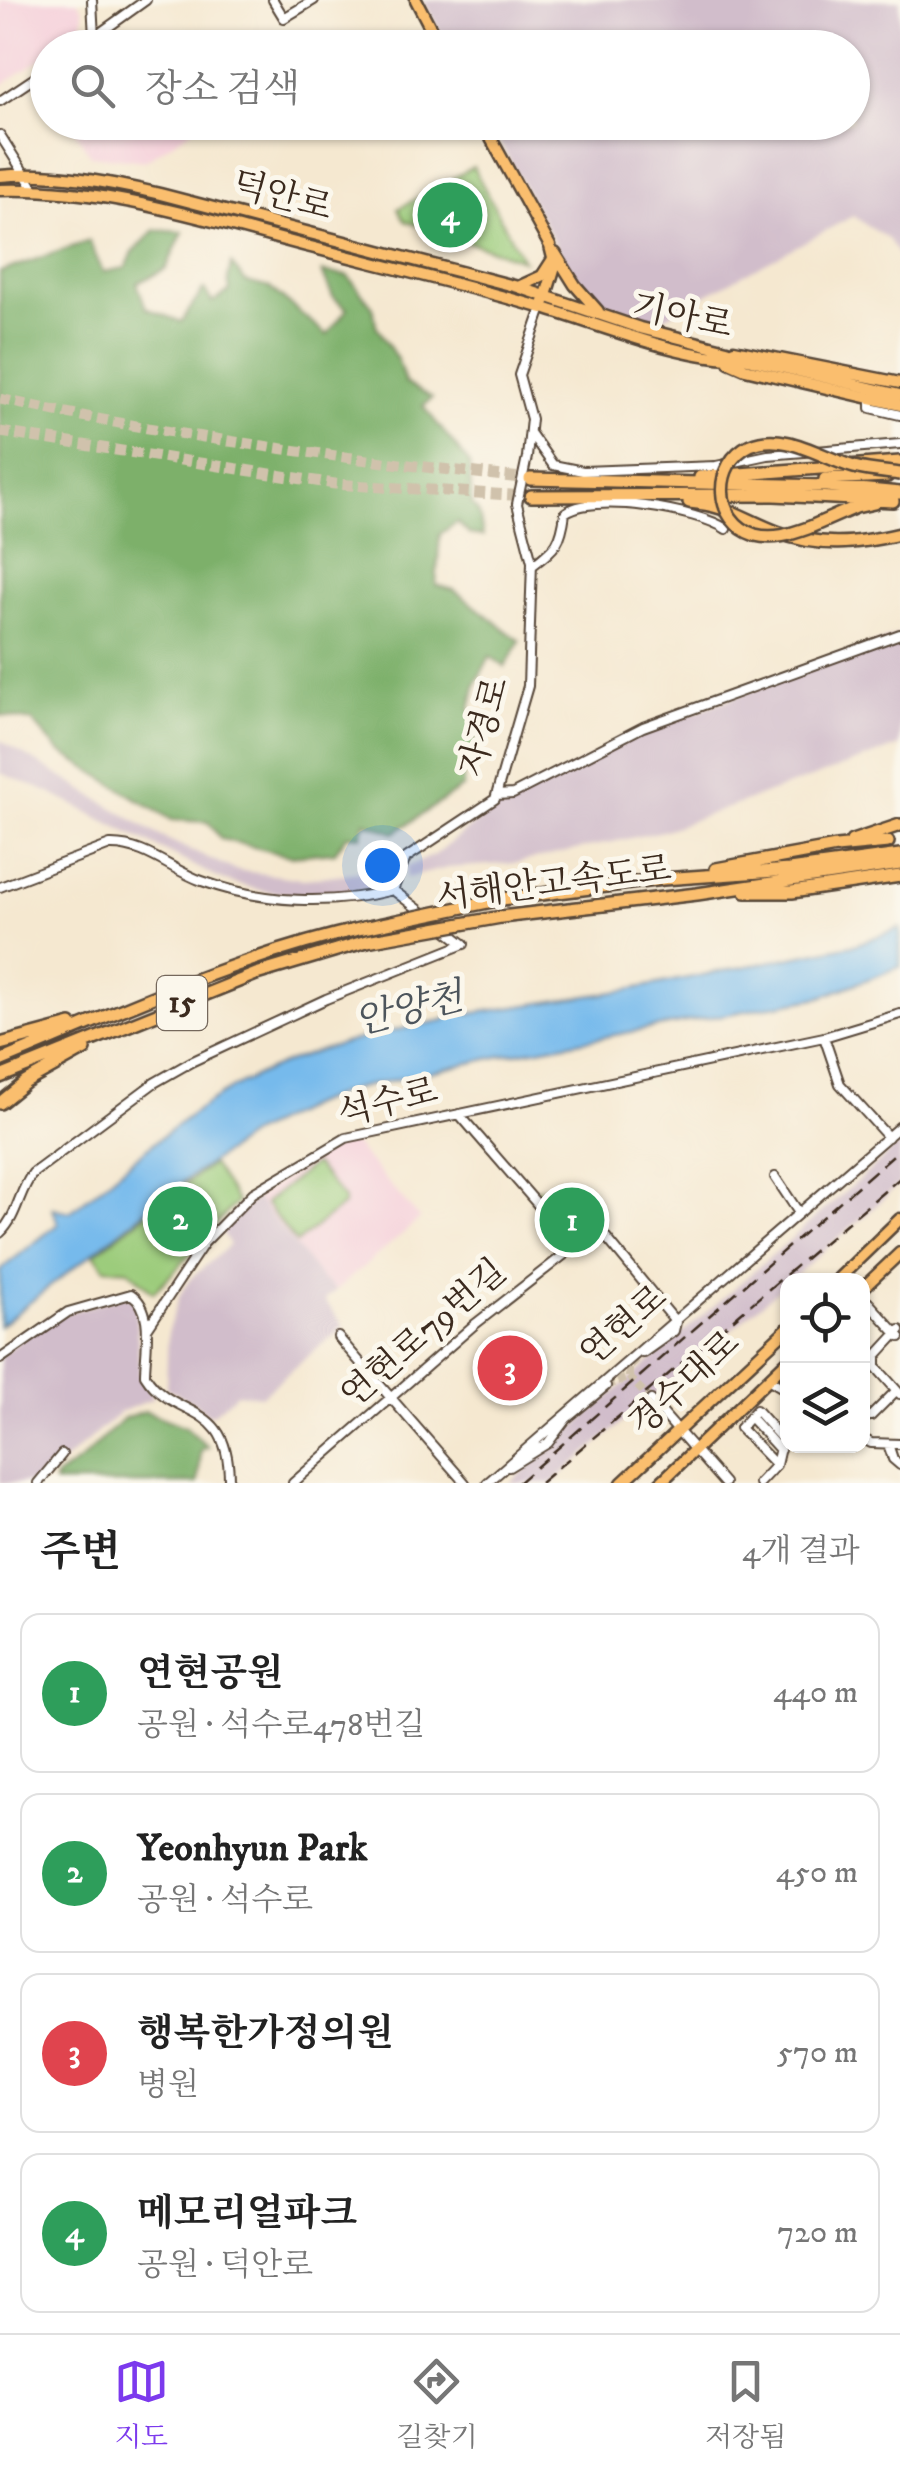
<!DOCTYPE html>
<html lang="ko">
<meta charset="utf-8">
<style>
body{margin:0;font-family:"IM FELL DW Pica","Noto Serif KR",serif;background:#f2f2f2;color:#222}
.controls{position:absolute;right:30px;bottom:30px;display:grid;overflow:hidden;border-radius:20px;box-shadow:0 2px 8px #0004}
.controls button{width:90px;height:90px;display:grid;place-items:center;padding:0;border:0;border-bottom:2px solid #e0e0e0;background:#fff;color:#222;font:50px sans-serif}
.you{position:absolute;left:382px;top:865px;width:35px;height:35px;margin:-25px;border:8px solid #fff;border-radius:50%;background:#1a73e8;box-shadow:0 0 0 15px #1a73e833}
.badge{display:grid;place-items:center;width:65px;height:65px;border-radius:50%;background:#7c3aed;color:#fff;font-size:32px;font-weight:700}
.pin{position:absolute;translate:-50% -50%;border:5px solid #fff;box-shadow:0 2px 10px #0006}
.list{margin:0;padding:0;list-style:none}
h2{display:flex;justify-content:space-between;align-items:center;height:130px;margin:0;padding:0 40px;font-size:42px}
h2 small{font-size:32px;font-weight:400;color:#767676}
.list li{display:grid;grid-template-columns:65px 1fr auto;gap:30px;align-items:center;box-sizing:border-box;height:160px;margin:0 20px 20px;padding:0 20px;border:2px solid #e0e0e0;border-radius:20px}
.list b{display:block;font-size:38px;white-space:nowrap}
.list p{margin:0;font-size:32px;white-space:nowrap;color:#767676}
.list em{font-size:32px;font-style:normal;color:#767676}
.icon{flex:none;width:55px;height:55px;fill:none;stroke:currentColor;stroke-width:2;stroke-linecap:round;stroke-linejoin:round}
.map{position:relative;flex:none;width:900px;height:1483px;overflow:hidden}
.search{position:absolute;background:#fff;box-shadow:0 2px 8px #0004;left:30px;right:30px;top:30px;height:110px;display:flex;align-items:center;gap:25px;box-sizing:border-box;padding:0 35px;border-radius:55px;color:#767676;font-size:38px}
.sheet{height:850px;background:#fff}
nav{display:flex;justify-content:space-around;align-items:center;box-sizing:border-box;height:140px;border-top:2px solid #e0e0e0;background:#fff;font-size:28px;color:#767676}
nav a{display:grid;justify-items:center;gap:5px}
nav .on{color:#7c3aed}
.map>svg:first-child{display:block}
.built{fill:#f5cfda}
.industrial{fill:#d1bdcb}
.green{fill:#9ccc7b;stroke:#6c7b4c;stroke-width:2.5}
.forest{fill:#7db06b;stroke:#5c6d44;stroke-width:2.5}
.water{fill:#76baec;stroke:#587285;stroke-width:2.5}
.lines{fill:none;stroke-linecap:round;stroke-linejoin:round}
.minor-tunnel{stroke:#d0c2ac;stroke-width:8;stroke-dasharray:8 4;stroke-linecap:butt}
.highway-tunnel{stroke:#d0c2ac;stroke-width:11;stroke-dasharray:11 5.5;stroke-linecap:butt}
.minor-casing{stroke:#574639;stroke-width:12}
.major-casing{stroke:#574639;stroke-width:15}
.highway-casing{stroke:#574639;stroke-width:16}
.minor{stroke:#fff;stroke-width:8}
.major{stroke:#fabe6e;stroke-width:10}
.highway{stroke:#fabe6e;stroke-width:11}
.rail{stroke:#3b2a1e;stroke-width:2.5;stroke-dasharray:15 8;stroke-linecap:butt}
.highway-bridge-casing{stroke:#574639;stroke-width:16;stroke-linecap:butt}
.highway-bridge{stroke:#fabe6e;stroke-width:11}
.labels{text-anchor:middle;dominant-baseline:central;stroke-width:10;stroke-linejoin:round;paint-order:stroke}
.shield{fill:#fbf7ec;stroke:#75685c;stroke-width:2.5}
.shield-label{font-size:32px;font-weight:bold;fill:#3b2a1e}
.street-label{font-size:35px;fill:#3b2a1e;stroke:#fbf7ec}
.water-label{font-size:38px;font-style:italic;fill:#4d555c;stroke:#fbf7ec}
</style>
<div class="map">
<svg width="900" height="1483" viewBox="0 0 900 1483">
<rect width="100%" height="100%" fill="#fbf7ec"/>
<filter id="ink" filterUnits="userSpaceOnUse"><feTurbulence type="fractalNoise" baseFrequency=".01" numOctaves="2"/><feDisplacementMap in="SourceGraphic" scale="20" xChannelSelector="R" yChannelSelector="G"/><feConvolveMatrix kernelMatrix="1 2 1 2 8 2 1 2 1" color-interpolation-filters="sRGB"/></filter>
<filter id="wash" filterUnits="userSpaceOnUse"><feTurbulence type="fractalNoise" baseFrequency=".0048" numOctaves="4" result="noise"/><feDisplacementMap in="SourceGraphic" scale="40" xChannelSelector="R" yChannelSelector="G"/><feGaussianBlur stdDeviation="2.25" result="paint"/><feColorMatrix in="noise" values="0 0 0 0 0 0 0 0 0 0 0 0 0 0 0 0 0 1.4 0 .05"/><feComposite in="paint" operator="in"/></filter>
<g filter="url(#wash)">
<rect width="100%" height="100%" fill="#f5e8d0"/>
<path class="built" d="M0 0H77L83 9 82 33 59 47 48 48 47 55 0 86Z
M70 123H188L193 129 145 161 90 155Z
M350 1140 420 1219 336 1290 321 1278 256 1198 320 1155Z"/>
<path class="industrial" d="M423 0H900V259L889 240 853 216 655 322 602 306 570 271 489 123 852 122V48L449 47Z
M900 634V746L663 831 516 863 448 868 406 878 407 867 436 854 497 806 642 732Z
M0 740 162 837 235 870 304 879 392 868 389 886 314 897 263 891 222 880 48 792 0 773Z
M900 1144V1183L868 1213 552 1483H510Z
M256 1198 321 1278 336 1290 324 1300 344 1326 261 1396 237 1393 213 1414H207L193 1402 166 1388 168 1330 180 1295 190 1279 230 1245 220 1229Z
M125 1296 135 1299 140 1374 154 1398 121 1412 39 1483H0V1356L48 1318Z"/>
<path class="green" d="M473 167 523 260 405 221 398 209Z
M212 1164 237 1202C208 1231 184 1265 153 1292L129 1270 105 1268 94 1254Z
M314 1164 344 1199 343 1205 296 1243 265 1203Z
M535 1189H547L561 1205 578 1197 595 1227 571 1240 531 1193Z"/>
<path class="forest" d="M155 230 183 232 166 269 137 283 146 308 181 322 204 289 212 302 230 291 228 279 231 264 246 282 270 288 327 335 347 309 333 297 322 272 348 276 373 307 376 325 398 361 405 383 432 398 423 406 469 463 472 504 479 514 483 536 469 534 457 522 440 534 436 585 454 590 520 641 505 667 490 656 476 683 470 709 477 748 463 775V787L394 833 365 822 361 836 347 835 335 852 290 856 221 839 208 822 172 820 59 751 32 721 0 715V272L89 241 103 272 126 268 133 252Z
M145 1411 186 1427 208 1447 201 1450 198 1483H54L55 1478 82 1459 124 1418Z"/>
<path class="water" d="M900 928V967L821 997 506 1055 353 1089 311 1105 253 1133 176 1187 0 1326V1270L58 1224 53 1208 70 1212C114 1177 156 1138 202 1107 276 1056 358 1037 445 1020L453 1008 468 1014 628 990 857 944Z"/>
</g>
<g filter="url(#ink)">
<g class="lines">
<path class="minor-tunnel" d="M629 1377 651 1400
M629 1377V1367L643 1353
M606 1386 629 1377"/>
<path class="highway-tunnel" d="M0 399C175 438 352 459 530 479
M0 432 335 484 526 496"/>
<g class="minor-casing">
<path id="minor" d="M92 0 94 38
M273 0 284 18 314 0
M79 48 146 0
M0 101 48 69
M0 135 34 189
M871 398V408L900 415
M531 434 553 465 583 471 716 466 768 455 900 444
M532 566C556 547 561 544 565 513 591 492 699 510 726 529
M497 795 513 794 643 727 900 634
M0 887 110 845C145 844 171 870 202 881 263 903 330 906 393 890L406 858 495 799 528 686 532 562 517 504 527 457 531 419 519 375 542 308
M393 890 464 944
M824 1037 840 1084 888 1137
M459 1114 572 1244
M775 1177 799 1213
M0 1233C18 1216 18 1192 33 1173L154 1083 191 1062 326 999 464 944
M868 1302 900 1337
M147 1329 204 1243 253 1193 346 1138 824 1037 900 1014
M900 1330 876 1356V1367L900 1394
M338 1337 465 1483
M0 1359 68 1312 131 1294C155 1310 145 1349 145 1375 175 1423 230 1397 229 1483
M768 1379 788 1391
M651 1400 724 1483
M750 1417 780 1450
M862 1417 871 1416 896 1391
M862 1438 871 1443 900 1444
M888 1444 893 1459 900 1465
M509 1467 548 1443 566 1419 606 1386
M38 1483 62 1454
M293 1483 474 1325 588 1236 601 1231 676 1322 674 1331 643 1353
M487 1483 900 1126
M759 1483 776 1465 782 1439 756 1410 740 1428 776 1465"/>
</g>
<g class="major-casing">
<path id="major" d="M416 0 441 48
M482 122 550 246 555 266 544 302
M0 176C52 171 109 182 160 194L518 287 640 328 727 350 743 358 900 395
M0 190C104 187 200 218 299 244 380 265 462 284 543 308 598 324 687 361 742 358
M555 253 575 285 598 311
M518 287 542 276 553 259
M734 350 900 383
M729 362 745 369 900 405
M837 1280 900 1219
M862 1289 900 1253
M622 1483 788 1328
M660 1483 788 1360"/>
</g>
<g class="highway-casing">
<path id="highway" d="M700 477 900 462
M530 479 827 486 900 493
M825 479 887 476
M531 496 774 495 893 501
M689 502C728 505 743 519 777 532 820 548 856 544 900 534
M808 528 856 507 874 503
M852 841 900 825
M716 869 836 847 888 842
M746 892H792L900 876
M502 899 663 879 789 870 900 855
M501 917 697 894 900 864
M0 1044 71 1025
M0 1061C118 1012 237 956 363 928
M0 1077 256 974 367 941
M0 1103 26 1082 85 1049"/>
</g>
<use href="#minor" class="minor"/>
<use href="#major" class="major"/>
<use href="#highway" class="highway"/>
<path class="rail" d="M518 1483 900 1149
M540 1483 900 1178"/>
<g class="highway-bridge-casing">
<path id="highway-bridge" d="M808 528C791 534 774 540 755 535 713 522 712 463 750 445 784 430 822 458 854 467 869 471 885 472 900 474
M363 928 502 899
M367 941 501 917"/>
</g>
<use href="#highway-bridge" class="highway-bridge"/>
</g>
</g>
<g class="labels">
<rect class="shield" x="157" y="976" width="50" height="54" rx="8"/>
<g class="shield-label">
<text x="182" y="1003">15</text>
</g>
<g class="street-label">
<text transform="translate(282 197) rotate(15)">덕안로</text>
<text transform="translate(682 317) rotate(12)">기아로</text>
<text transform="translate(485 727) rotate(-75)">자경로</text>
<text transform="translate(554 884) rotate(-7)">서해안고속도로</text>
<text transform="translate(388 1103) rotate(-14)">석수로</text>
<text transform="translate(624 1326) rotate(-41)">연현로</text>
<text transform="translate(424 1334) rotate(-41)">연현로79번길</text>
<text transform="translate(685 1384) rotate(-43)">경수대로</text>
</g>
<g class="water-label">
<text transform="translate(409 1010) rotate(-14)">안양천</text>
</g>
</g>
</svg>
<div class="controls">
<button><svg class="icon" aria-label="locate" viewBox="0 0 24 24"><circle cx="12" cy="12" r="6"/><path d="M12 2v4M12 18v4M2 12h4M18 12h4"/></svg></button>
<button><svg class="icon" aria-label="layers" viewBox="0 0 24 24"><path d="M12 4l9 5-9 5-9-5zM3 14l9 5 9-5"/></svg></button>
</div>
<div class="you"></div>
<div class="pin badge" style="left:572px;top:1220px;background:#2e9e5b">1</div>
<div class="pin badge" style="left:180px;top:1219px;background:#2e9e5b">2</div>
<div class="pin badge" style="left:510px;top:1368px;background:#e0444e">3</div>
<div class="pin badge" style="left:450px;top:215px;background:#2e9e5b">4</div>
<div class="search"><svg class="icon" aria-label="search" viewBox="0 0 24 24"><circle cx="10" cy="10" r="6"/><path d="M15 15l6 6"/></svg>장소 검색</div>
</div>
<section class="sheet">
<h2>주변<small>4개 결과</small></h2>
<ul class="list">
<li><span class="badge" style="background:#2e9e5b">1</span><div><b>연현공원</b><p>공원 · 석수로478번길</p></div><em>440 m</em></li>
<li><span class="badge" style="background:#2e9e5b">2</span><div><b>Yeonhyun Park</b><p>공원 · 석수로</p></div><em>450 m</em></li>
<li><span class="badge" style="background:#e0444e">3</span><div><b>행복한가정의원</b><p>병원</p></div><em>570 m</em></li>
<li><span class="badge" style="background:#2e9e5b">4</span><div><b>메모리얼파크</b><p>공원 · 덕안로</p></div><em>720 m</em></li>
</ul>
</section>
<nav>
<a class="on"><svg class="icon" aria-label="map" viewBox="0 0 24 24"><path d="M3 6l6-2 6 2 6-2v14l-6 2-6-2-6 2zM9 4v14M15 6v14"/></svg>지도</a>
<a><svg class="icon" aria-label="directions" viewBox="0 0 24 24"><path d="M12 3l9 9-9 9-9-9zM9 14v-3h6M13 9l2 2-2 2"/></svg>길찾기</a>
<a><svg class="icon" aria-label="saved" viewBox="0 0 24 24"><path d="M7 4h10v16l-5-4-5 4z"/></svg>저장됨</a>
</nav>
